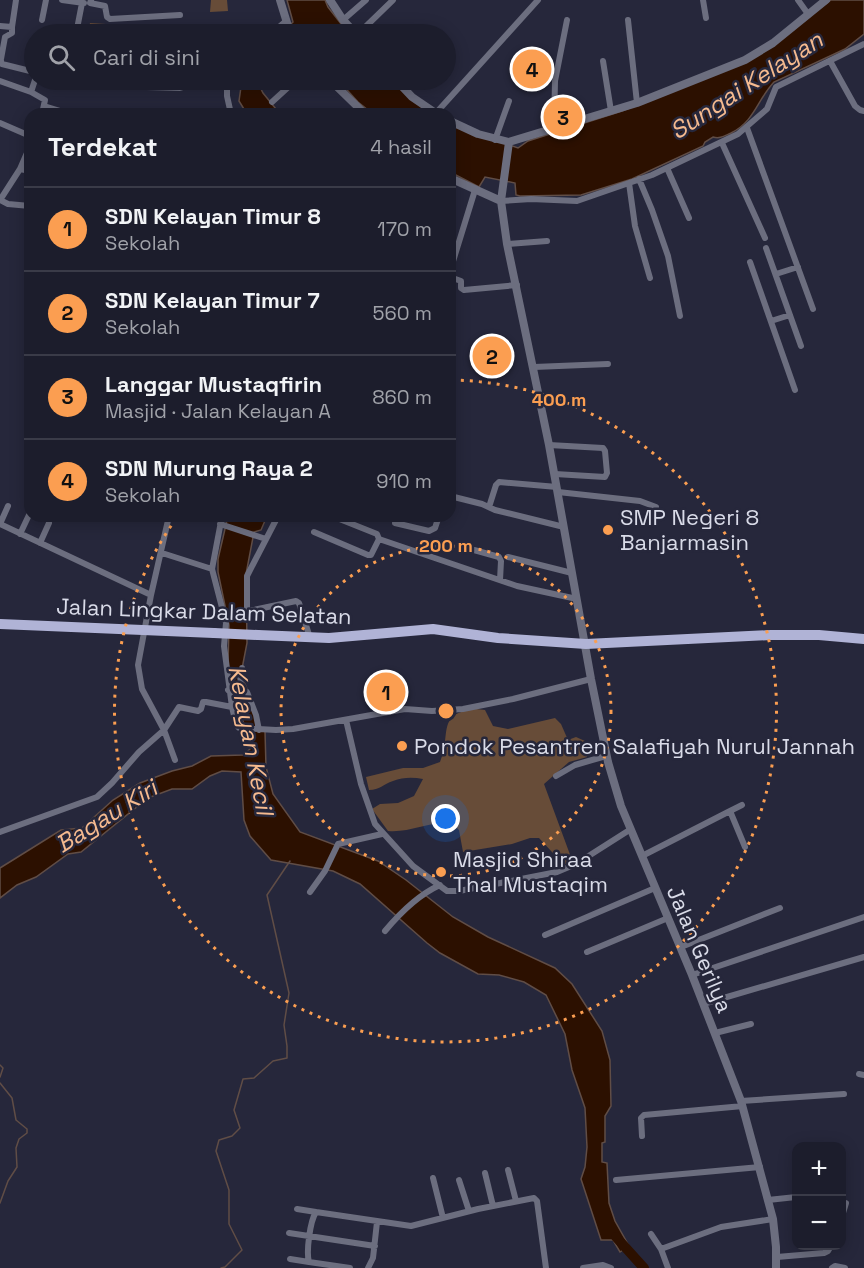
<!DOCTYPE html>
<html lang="id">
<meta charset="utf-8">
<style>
body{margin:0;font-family:"Space Grotesk",sans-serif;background:#252634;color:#f1f3f6}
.controls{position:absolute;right:18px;bottom:18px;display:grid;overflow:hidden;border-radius:12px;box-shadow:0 3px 15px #0003}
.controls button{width:54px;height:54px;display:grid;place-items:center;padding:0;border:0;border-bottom:2px solid #3a3b48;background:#1c1d2c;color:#f1f3f6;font:30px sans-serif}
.you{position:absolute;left:446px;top:819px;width:21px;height:21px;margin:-15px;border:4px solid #fff;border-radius:50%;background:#1a73e8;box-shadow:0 0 0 9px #1a73e833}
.badge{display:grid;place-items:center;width:39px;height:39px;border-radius:50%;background:#fb9e51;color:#111;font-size:20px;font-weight:700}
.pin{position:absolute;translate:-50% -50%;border:3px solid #fff;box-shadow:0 2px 6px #0006}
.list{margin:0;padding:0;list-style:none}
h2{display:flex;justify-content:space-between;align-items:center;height:78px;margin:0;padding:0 24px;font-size:26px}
h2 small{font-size:20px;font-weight:400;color:#a0a2a9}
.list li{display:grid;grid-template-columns:39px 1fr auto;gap:18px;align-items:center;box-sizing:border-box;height:84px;padding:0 24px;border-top:2px solid #3a3b48}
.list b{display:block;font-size:22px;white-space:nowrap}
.list p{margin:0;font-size:20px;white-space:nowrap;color:#a0a2a9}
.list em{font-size:20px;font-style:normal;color:#a0a2a9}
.icon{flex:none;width:33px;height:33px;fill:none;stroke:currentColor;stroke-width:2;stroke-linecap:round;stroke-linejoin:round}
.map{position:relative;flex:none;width:864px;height:1268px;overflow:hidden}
.search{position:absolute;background:#1c1d2c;box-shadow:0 3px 15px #0003;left:24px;top:24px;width:432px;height:66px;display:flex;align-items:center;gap:15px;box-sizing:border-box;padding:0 21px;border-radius:33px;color:#a0a2a9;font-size:22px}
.panel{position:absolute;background:#1c1d2c;box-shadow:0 3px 15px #0003;left:24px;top:108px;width:432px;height:414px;border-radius:18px}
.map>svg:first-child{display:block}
.green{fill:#674c38}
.water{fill:#2c1000;stroke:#604d46;stroke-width:1.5}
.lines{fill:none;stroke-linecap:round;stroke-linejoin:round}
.stream{stroke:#604d46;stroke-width:1.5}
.river{stroke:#2c1000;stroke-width:10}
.minor{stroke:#6c6e7f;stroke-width:6}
.tertiary{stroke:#6c6e7f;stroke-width:8}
.primary{stroke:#b0b3d6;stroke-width:10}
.primary-bridge{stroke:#b0b3d6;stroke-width:10}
.ring{fill:none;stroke:#fb9e51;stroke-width:3;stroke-dasharray:3 6}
.poi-dot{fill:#fb9e51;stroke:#26273b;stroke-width:2}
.labels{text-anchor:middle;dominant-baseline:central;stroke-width:5;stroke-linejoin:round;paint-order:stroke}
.poi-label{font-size:22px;fill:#d9dbe8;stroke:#26273b;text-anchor:start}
.street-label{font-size:22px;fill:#d9dbe8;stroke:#26273b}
.water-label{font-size:24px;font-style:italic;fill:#f5ba8f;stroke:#26273b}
.centre{fill:#fb9e51;stroke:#26273b;stroke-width:3}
.ring-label{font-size:18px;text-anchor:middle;font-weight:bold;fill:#fb9e51;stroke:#26273b;stroke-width:5;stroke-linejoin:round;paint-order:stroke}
</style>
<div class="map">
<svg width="864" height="1268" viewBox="0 0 864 1268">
<rect width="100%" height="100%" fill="#26273b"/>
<path class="green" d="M211 0H227L228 11 210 12Z
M90 23 138 26 139 34H87Z
M89 80H119L108 88 88 86Z
M476 709 485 710 493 726 508 729 555 718 561 724 568 740 576 737 585 741 587 749V757L569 762 544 784 572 860 564 865 539 838H530L512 844 463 852 459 830 452 823C429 821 410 833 388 831L372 809 380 804 398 803 414 796 423 779C413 777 403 777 393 781 383 784 380 790 369 790L366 777 403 768H423L440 762C452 735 435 713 476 709Z"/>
<path class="water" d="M287 0H325L328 7 349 34H280L293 22Z
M831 0H864V34L845 49 774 82C757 100 755 121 731 133 724 136 720 139 713 137L705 142 703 146 632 179 581 195 520 196 516 195 515 183 485 177 479 187 450 172V124L518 148 528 141 622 111 749 61Z
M242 80H263L260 87 263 93 280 114H247L239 101Z
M338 80H391L411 99 431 114H373L358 102Z
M228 516H267L261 530 254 532 246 574 247 643 241 674 256 711 259 725 265 731 266 767 273 794 300 832 378 861 406 880 453 917 488 937 555 968 572 984 602 1031 610 1060 611 1106 605 1116V1142L602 1143V1162L607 1163 609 1203 615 1221 629 1246 620 1252 613 1240H601L581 1179 585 1167 587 1147 585 1108 572 1070 565 1034 546 995 524 982 499 975 478 974 440 953 427 943 360 884 333 871 271 860 250 836 244 820 241 772 222 771 210 776 192 789H172L148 798 81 852 68 854 36 877 17 885 0 898V868L61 830 82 828 113 800 140 783 172 771 192 766 211 756 243 755 250 749 243 721 233 704 228 665 229 625 218 572V559Z"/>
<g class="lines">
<path class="stream" d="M0 1065 3 1068 0 1077
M0 1083 12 1098 16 1120 27 1129V1133L19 1139 16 1148 17 1167 8 1181 0 1203
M221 1268 225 1267 242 1250 229 1224V1190L216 1151 219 1140 232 1136 240 1128 234 1110 243 1079 254 1078 273 1061 287 1058V1046L284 1025 289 993 267 895 290 861"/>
<path class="river" d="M616 1237 644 1268"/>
<path class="minor" d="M62 0 84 3
M91 0 90 3 105 6 107 17 110 19 180 15
M703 0 706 18
M798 0 808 14
M42 20 46 0
M343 20 366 0
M628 20 637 103
M0 26 12 27 16 0
M76 34 82 3
M271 34 286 21
M358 34 393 0
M0 58 2 64 34 72
M1 59 5 37 12 33V27
M603 61 611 111
M830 61 855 106 860 110 864 111
M227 80V96L231 114
M0 81 31 92 35 80
M113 86 180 88 205 80
M31 92 45 100 42 114
M272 102 296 80
M44 106 70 114
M436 113 538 0
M0 123 30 136
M554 128 555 81 567 20
M747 128 813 309
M495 140 509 101
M722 143 765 238
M667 168 689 218
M20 169 30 171
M639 179 652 210 668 256 680 316
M629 183 635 226 650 278
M0 200 20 169 30 146
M0 200 8 204 30 206
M501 201 531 199 577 201 652 175 738 134 767 109 776 87 864 44
M507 244 547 241
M766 248 801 346
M750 262 795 390
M450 271 475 190
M776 274 798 267
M450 277 461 281V288L464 290 517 285
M771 321 790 315
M534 367 608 364
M549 445 603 448 605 451 607 473 605 477 555 474
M558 492 640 501 656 507
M450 496 482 504 495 510 564 527
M489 507 496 485 499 482 557 487
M169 516 151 595 138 665 142 689 164 730 175 760
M222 516 212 569 226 623 224 646 232 707
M278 516 247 576V608L249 611 296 601 299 603 310 638
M332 516 377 534 379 539 517 586 577 599
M395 523 429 531 435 528 439 516
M0 524 151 595
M0 524 8 506
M220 524 266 539
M314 532 368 555H371L379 539
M20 534 29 515
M40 543 49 523
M474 550 499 557 501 561 500 580
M162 553 212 569
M508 557 572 573
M228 690 241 684 240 676 242 668
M247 692 256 715 259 730
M346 720 361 784 375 824 413 866 447 891H459L557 872 576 864 631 829
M556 776 575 765 606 756
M730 811 742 805
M0 832 97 797 112 783 139 752 164 730 179 707 198 711 201 709 203 702H206L232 707 236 724 239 728 276 730 293 729 405 709 432 711 463 709 513 699 591 679
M642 856 730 811 745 847
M310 892 325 871 338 844 382 834
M385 931C400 913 418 895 440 885
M545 935 655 888
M681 947 780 908
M587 952 668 918
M692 975 864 917
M703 1004 864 957
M715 1033 751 1024
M859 1074 864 1075
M741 1101 844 1094
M642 1136 641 1118 644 1115 743 1106
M508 1170 516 1201
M485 1173 493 1206
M433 1178 443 1218
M459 1180 469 1211
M616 1180 760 1167
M768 1200 796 1197
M297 1209 316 1212
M842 1216 846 1203
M289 1233 375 1246
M651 1234 661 1249 668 1268
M661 1249 721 1227 773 1219
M777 1257 824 1253 828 1251 831 1246
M290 1259 309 1262
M350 1268 309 1262C306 1252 310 1221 316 1212L411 1226 478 1209 534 1198 537 1201 546 1268
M368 1268 373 1258 377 1222
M583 1268 603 1265 611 1268
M832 1268 835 1266 845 1268"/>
<path class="tertiary" d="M280 0 288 26 293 34
M330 0 343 20 356 34
M330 80 365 114
M396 80 412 97 437 114
M450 121 478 134 509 142 637 103 745 60 773 43 826 0
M509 142 501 201 507 244 549 445 591 679 608 762 621 806 692 975 741 1101 773 1219 776 1247V1268
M450 178 501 201"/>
<path class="primary" d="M0 624 214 633
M258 635 329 638 433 629 498 638 586 644 771 635H819L864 639"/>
<path class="primary-bridge" d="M214 633 258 635"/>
</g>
<g class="ring">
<circle cx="446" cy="711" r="165"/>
<path d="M452 380A331 331 0 1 1 178 516"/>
</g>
<g class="poi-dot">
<circle cx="608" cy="530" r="6"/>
<circle cx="402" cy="746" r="6"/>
<circle cx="441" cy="872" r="6"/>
</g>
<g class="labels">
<g class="poi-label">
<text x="620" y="517">SMP Negeri 8<tspan x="620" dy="25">Banjarmasin</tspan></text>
<text x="414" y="746">Pondok Pesantren Salafiyah Nurul Jannah</text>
<text x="453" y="859">Masjid Shiraa<tspan x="453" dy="25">Thal Mustaqim</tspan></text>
</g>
<g class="street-label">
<text transform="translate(204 611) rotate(2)">Jalan Lingkar Dalam Selatan</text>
<text transform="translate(700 949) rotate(67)">Jalan Gerilya</text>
</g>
<g class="water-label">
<text transform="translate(746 85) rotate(-33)">Sungai Kelayan</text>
<text transform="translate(251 740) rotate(79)">Kelayan Kecil</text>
<text transform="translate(106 816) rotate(-32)">Bagau Kiri</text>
</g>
</g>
<circle cx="446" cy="711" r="9" class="centre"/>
<g class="ring-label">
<text x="559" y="406">400 m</text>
<text x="446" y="552">200 m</text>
</g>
</svg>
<div class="controls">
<button>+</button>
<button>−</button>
</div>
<div class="you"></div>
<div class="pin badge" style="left:386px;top:692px">1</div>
<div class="pin badge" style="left:492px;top:356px">2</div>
<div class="pin badge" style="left:563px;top:117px">3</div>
<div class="pin badge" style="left:532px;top:69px">4</div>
<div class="search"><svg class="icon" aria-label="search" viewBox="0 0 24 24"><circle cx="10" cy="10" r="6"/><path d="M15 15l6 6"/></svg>Cari di sini</div>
<section class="panel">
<h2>Terdekat<small>4 hasil</small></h2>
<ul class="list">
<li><span class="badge">1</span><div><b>SDN Kelayan Timur 8</b><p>Sekolah</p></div><em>170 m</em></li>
<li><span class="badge">2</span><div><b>SDN Kelayan Timur 7</b><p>Sekolah</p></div><em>560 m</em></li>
<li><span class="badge">3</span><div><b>Langgar Mustaqfirin</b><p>Masjid · Jalan Kelayan A</p></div><em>860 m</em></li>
<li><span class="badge">4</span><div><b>SDN Murung Raya 2</b><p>Sekolah</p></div><em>910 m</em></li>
</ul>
</section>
</div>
